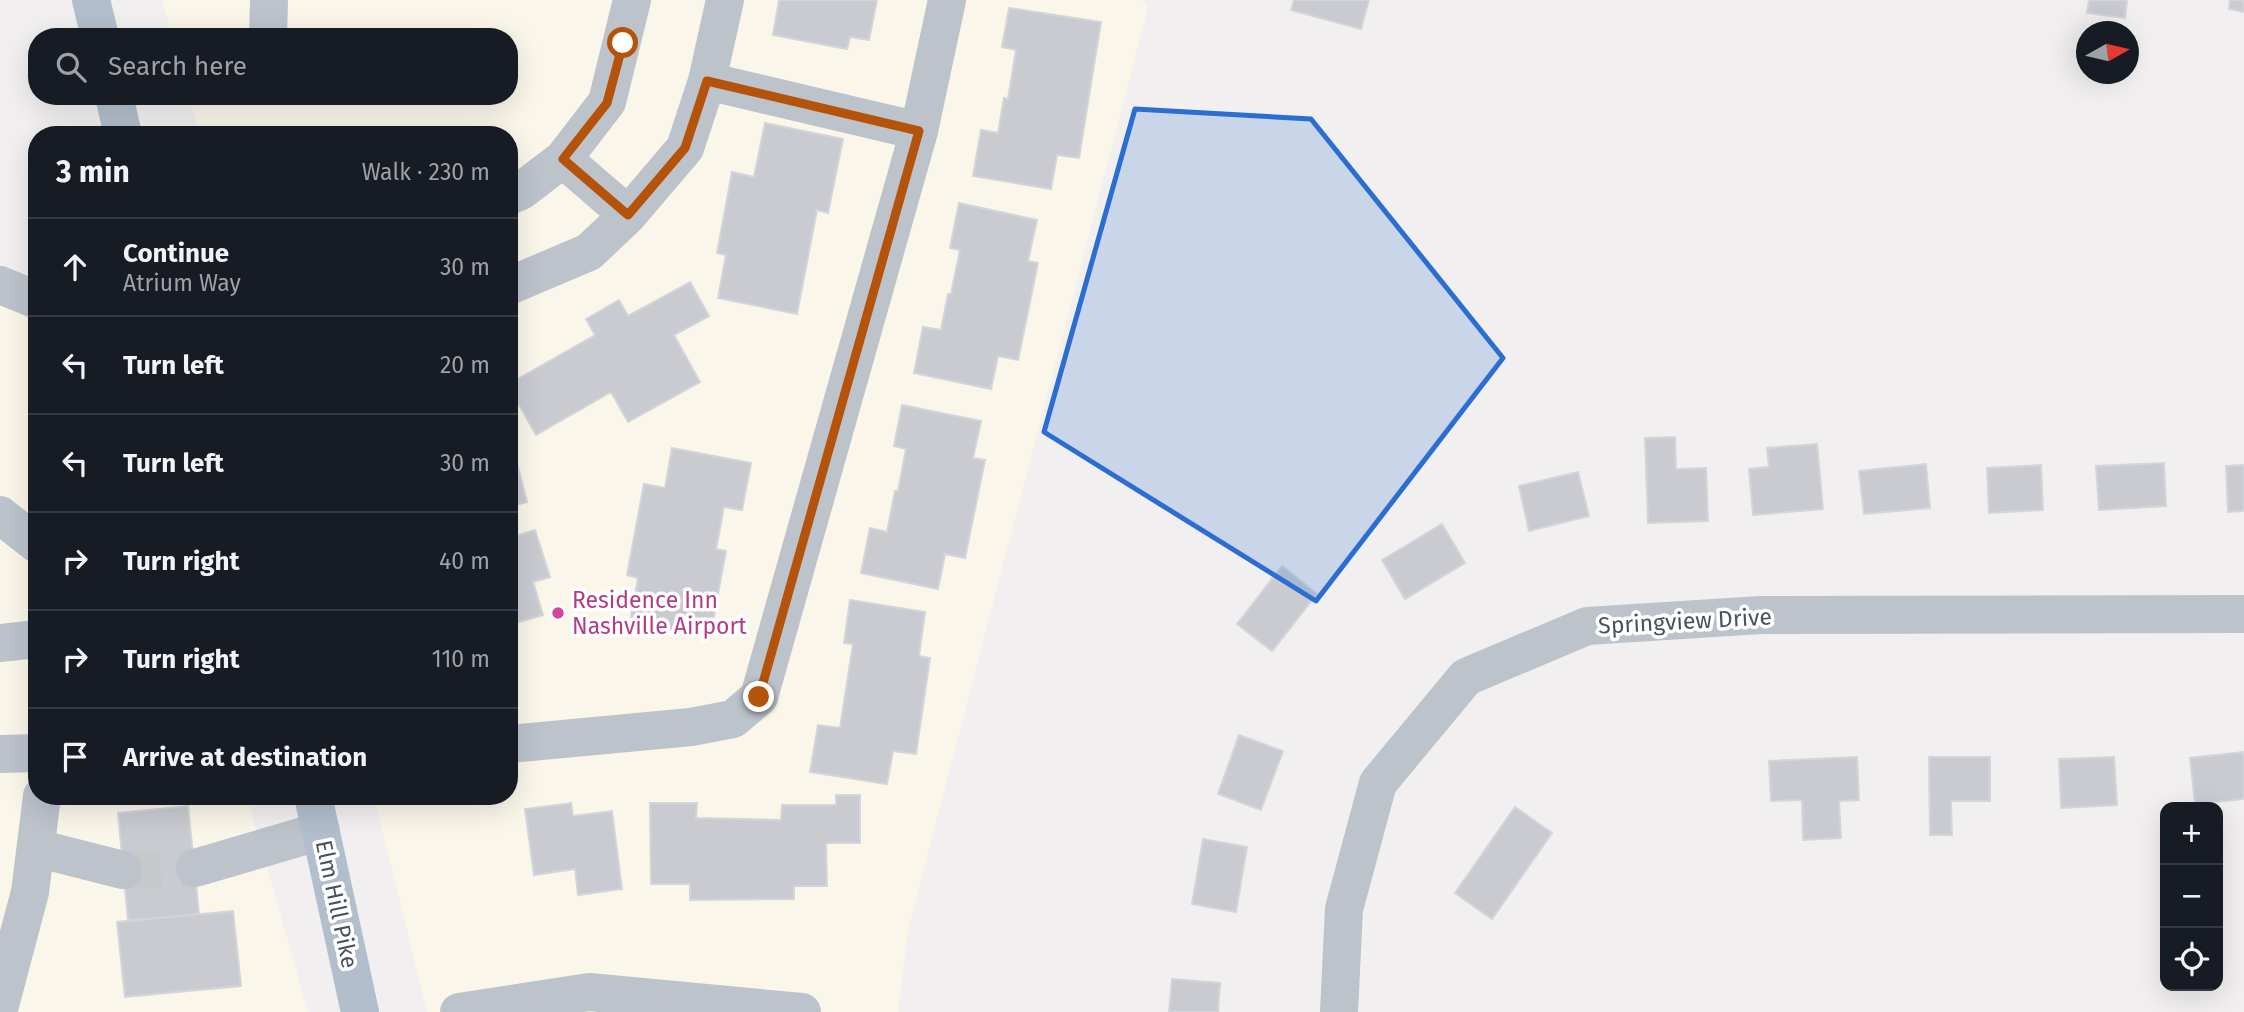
<!DOCTYPE html>
<meta charset="utf-8">
<style>
body{margin:0;font-family:"Fira Sans",sans-serif;background:#20242c;color:#f1f3f6}
.controls{position:absolute;right:21px;bottom:21px;display:grid;overflow:hidden;border-radius:14px;box-shadow:0 7px 28px #0002}
.controls button{width:63px;height:63px;display:grid;place-items:center;padding:0;border:0;border-bottom:2px solid #363941;background:#171b24;color:#f1f3f6;font:35px sans-serif}
.compass{position:absolute;left:2076px;top:21px;width:63px;height:63px;border-radius:50%;background:#171b24;box-shadow:0 7px 28px #0002;rotate:82deg}
.stop{position:absolute;width:21px;height:21px;margin:-16px;border:5px solid #b45309;border-radius:50%;background:#fff}
.stop.end{background:#b45309;border-color:#fff;box-shadow:0 2px 7px #0008}
.list{margin:0;padding:0;list-style:none}
h2{display:flex;justify-content:space-between;align-items:center;height:91px;margin:0;padding:0 28px;font-size:30px}
h2 small{font-size:23px;font-weight:400;color:#9ea1a6}
.list li{display:grid;grid-template-columns:46px 1fr auto;gap:21px;align-items:center;box-sizing:border-box;height:98px;padding:0 28px;border-top:2px solid #363941}
.list b{display:block;font-size:26px;white-space:nowrap}
.list p{margin:0;font-size:23px;white-space:nowrap;color:#9ea1a6}
.list em{font-size:23px;font-style:normal;color:#9ea1a6}
.icon{flex:none;width:38px;height:38px;fill:none;stroke:currentColor;stroke-width:2;stroke-linecap:round;stroke-linejoin:round}
.map{position:relative;flex:none;width:2244px;height:1012px;overflow:hidden}
.search{position:absolute;background:#171b24;box-shadow:0 7px 28px #0002;left:28px;top:28px;width:490px;height:77px;display:flex;align-items:center;gap:18px;box-sizing:border-box;padding:0 24px;border-radius:28px;color:#9ea1a6;font-size:26px}
.panel{position:absolute;background:#171b24;box-shadow:0 7px 28px #0002;left:28px;top:126px;width:490px;height:679px;border-radius:28px}
.map>svg:first-child{display:block}
.commercial{fill:#faf6ea}
.building{fill:#c9cbd1;stroke:#d4d5da;stroke-width:2}
.lines{fill:none;stroke-linecap:round;stroke-linejoin:round}
.minor-tunnel{stroke:#c7c8ca;stroke-width:38;stroke-dasharray:38 19;stroke-linecap:butt}
.minor{stroke:#bcc3cb;stroke-width:38}
.major{stroke:#b2becb;stroke-width:38}
.route{stroke:#b45309;stroke-width:9}
.marked{fill:#2b6dd0;fill-opacity:0.2;stroke:#2b6dd0;stroke-width:5;stroke-linejoin:round}
.hotel-dot{fill:#d1479c;stroke:#fff;stroke-width:2.5}
.labels{text-anchor:middle;dominant-baseline:central;stroke-width:7;stroke-linejoin:round;paint-order:stroke}
.hotel-label{font-size:23px;fill:#b23c85;stroke:#fff;text-anchor:start}
.street-label{font-size:23px;fill:#49525b;stroke:#fff}
</style>
<div class="map">
<svg width="2244" height="1012" viewBox="0 0 2244 1012">
<rect width="100%" height="100%" fill="#f1efef"/>
<path class="commercial" d="M162 0H1143L1148 8 908 930 898 1012H427L374 796H509V135H200L189 96H509V37H172Z
M0 285 37 300V796H247L308 1012H0Z"/>
<path class="building" d="M779 0H877L869 40 850 37 847 49 773 35Z
M1294 0H1369L1361 29 1291 10Z
M2089 0H2127L2125 18 2087 13Z
M2230 0H2244V12L2229 9Z
M1009 8 1101 22 1079 158 1057 155 1051 189 973 176 981 130 998 133 1004 98 1008 99 1016 50 1002 47Z
M765 123 843 139 828 213 817 210 797 314 718 298 726 255 717 253 732 172 754 177Z
M959 203 1037 220 1028 261 1038 263 1018 360 998 356 991 389 914 373 923 327 941 330 948 294H951L960 250 950 248Z
M690 282 709 316 674 335 700 382 628 422 611 392 536 435 509 387V384L595 335 586 319 619 300 628 316Z
M902 405 981 421 973 458 985 460 965 558 945 554 938 589 861 573 870 528 887 532 895 491H898L906 449 894 446Z
M1675 437 1676 469 1706 468 1708 521 1648 523 1645 438Z
M1817 444 1823 509 1753 515 1749 469 1769 467 1767 448Z
M672 448 751 463 742 510 724 507 716 549 726 551 710 637 630 622 638 578 627 575 644 484 665 488Z
M515 456 527 502 509 507V458Z
M2164 463 2166 506 2099 510 2096 466Z
M1926 464 1930 508 1864 514 1859 471Z
M2041 465 2043 510 1989 513 1987 468Z
M2244 465V511L2228 512 2226 466Z
M1578 472 1589 516 1529 531 1519 486Z
M1442 524 1465 563 1405 599 1382 560Z
M535 530 550 577 533 582 543 615 509 625V538Z
M1282 566 1317 594 1272 651 1237 624Z
M850 600 925 612 919 656 930 658 916 754 893 751 887 784 810 772 818 725 840 728 853 644 844 643Z
M1239 735 1283 751 1261 810 1218 794Z
M2244 752V799L2195 804 2190 758Z
M1857 757 1859 800 1839 801 1841 838 1803 840 1802 800 1771 801 1769 761Z
M1929 757H1990V801H1951L1952 835H1930Z
M2114 757 2117 805 2061 808 2059 759Z
M836 795H860V843H826L827 886H794V899L690 900V884H651L650 803H697L696 818 781 820 782 805H836Z
M571 803 573 816 612 811 622 889 578 895 575 869 534 875 525 809Z
M188 806 199 914 128 921 118 813Z
M1515 807 1552 833 1492 919 1455 893Z
M1203 839 1247 847 1236 912 1192 904Z
M233 911 241 986 125 997 117 922Z
M1172 979 1220 983 1218 1012H1169Z"/>
<g class="lines">
<path class="minor-tunnel" d="M123 870 195 868"/>
<path class="minor" d="M268 37 269 0
M707 81 725 0
M919 131 947 0
M563 159 628 215
M509 196 521 191 563 159 607 102 632 0
M0 285 37 300
M509 286 589 252 628 215 685 148 707 81 919 131 759 697 733 719 691 727 509 744
M0 515 37 544
M0 643 37 639
M0 754 37 753
M36 848 123 870
M195 868 321 831
M0 1005 30 892 42 796
M459 1012 589 992 802 1012
M1339 1012 1344 909 1378 783 1466 677 1587 626 1761 615 2244 614"/>
<path class="major" d="M91 0 100 37
M114 96 123 135
M313 796 360 1012"/>
</g>
<g class="lines">
<path class="route" d="M623 43 607 103 563 159 628 215 685 148 707 81 919 131 759 697"/>
</g>
<path class="marked" d="M1135 109 1311 119 1503 358 1316 601 1044 432Z"/>
<circle class="hotel-dot" cx="558" cy="613" r="7"/>
<g class="labels">
<g class="hotel-label">
<text x="572" y="600">Residence Inn<tspan x="572" dy="26">Nashville Airport</tspan></text>
</g>
<g class="street-label">
<text transform="translate(1685 621) rotate(-3)">Springview Drive</text>
<text transform="translate(337 904) rotate(78)">Elm Hill Pike</text>
</g>
</g>
</svg>
<div class="controls">
<button>+</button>
<button>−</button>
<button><svg class="icon" aria-label="locate" viewBox="0 0 24 24"><circle cx="12" cy="12" r="6"/><path d="M12 2v4M12 18v4M2 12h4M18 12h4"/></svg></button>
</div>
<svg class="compass" viewBox="-18 -18 36 36"><path d="M0-13l5 13h-10z" fill="#e53935"/><path d="M0 13l5-13h-10z" fill="#9ea1a6"/></svg>
<div class="stop" style="left:623px;top:43px"></div>
<div class="stop end" style="left:759px;top:697px"></div>
<div class="search"><svg class="icon" aria-label="search" viewBox="0 0 24 24"><circle cx="10" cy="10" r="6"/><path d="M15 15l6 6"/></svg>Search here</div>
<section class="panel">
<h2>3 min<small>Walk · 230 m</small></h2>
<ul class="list">
<li><svg class="icon" aria-label="ahead" viewBox="0 0 24 24"><path d="M12 20V5M6 11l6-6 6 6"/></svg><div><b>Continue</b><p>Atrium Way</p></div><em>30 m</em></li>
<li><svg class="icon" aria-label="left" viewBox="0 0 24 24"><path d="M17 20v-9H6M10 6l-5 5 5 5"/></svg><div><b>Turn left</b></div><em>20 m</em></li>
<li><svg class="icon" aria-label="left" viewBox="0 0 24 24"><path d="M17 20v-9H6M10 6l-5 5 5 5"/></svg><div><b>Turn left</b></div><em>30 m</em></li>
<li><svg class="icon" aria-label="right" viewBox="0 0 24 24"><path d="M7 20v-9h11M14 6l5 5-5 5"/></svg><div><b>Turn right</b></div><em>40 m</em></li>
<li><svg class="icon" aria-label="right" viewBox="0 0 24 24"><path d="M7 20v-9h11M14 6l5 5-5 5"/></svg><div><b>Turn right</b></div><em>110 m</em></li>
<li><svg class="icon" aria-label="arrive" viewBox="0 0 24 24"><path d="M6 21V4h12l-3 4 3 4H6"/></svg><div><b>Arrive at destination</b></div></li>
</ul>
</section>
</div>
